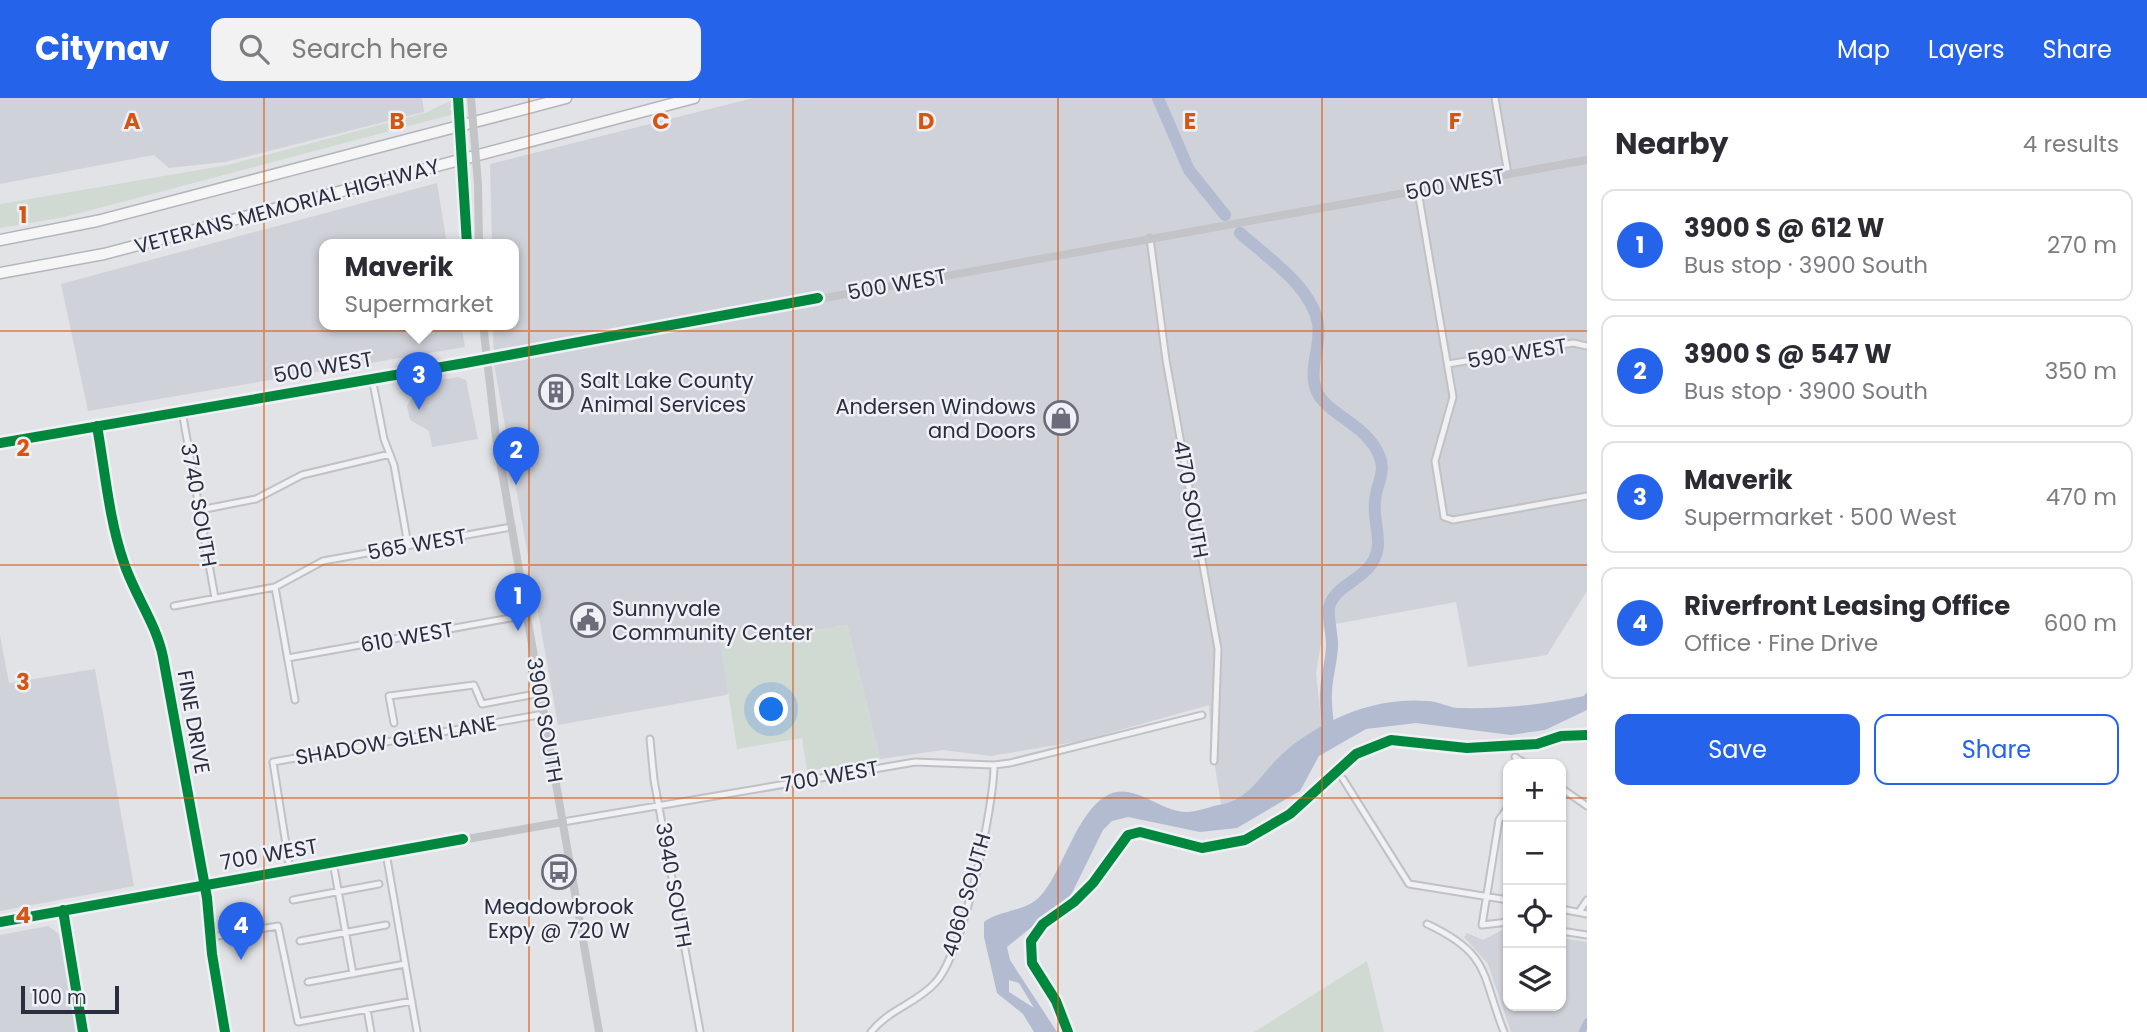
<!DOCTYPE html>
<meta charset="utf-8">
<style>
body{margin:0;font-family:Poppins,sans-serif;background:#f2f2f3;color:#2b2b33}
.controls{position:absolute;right:21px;bottom:21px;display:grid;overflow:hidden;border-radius:14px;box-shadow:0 2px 5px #0004}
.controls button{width:63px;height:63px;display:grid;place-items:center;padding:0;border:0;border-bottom:2px solid #e1e1e2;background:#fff;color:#2b2b33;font:35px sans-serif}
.scale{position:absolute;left:21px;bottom:18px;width:98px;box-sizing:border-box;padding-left:7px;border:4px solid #2a2e3f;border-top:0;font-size:19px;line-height:24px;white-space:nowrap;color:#2a2e3f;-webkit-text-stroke:5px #eff1f6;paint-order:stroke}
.you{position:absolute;left:772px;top:612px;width:24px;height:24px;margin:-18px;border:5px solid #fff;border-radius:50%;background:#1a73e8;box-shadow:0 0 0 10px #1a73e833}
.badge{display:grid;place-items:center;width:46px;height:46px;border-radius:50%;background:#2563eb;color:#fff;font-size:23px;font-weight:700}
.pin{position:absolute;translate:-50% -58px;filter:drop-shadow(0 2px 4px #0008)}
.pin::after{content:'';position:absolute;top:37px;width:24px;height:21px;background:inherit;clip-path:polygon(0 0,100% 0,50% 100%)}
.popup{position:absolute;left:319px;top:141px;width:200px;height:91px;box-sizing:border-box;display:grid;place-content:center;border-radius:14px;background:#fff;filter:drop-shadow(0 2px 5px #0005);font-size:23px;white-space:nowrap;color:#7c7c81}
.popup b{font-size:26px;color:#2b2b33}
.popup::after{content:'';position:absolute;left:50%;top:100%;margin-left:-14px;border:14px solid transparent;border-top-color:#fff}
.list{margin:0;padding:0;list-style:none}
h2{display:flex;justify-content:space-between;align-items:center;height:91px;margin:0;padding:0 28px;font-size:30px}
h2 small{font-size:23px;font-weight:400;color:#7c7c81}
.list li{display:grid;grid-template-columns:46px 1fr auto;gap:21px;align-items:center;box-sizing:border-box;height:112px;margin:0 14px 14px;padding:0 14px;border:2px solid #e1e1e2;border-radius:14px}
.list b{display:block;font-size:26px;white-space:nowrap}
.list p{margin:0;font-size:23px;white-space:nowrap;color:#7c7c81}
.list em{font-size:23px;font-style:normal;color:#7c7c81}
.actions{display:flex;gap:14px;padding:21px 28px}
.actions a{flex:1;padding:16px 0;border:2px solid #2563eb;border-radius:14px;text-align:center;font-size:24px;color:#2563eb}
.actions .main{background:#2563eb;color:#fff}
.icon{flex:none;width:38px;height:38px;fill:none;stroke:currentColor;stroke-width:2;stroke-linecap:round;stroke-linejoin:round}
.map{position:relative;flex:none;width:1587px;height:934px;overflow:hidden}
header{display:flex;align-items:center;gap:42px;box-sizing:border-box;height:98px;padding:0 35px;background:#2563eb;color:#fff}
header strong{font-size:33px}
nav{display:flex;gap:38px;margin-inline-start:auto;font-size:24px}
.search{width:490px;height:63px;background:#f2f2f3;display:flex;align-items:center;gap:18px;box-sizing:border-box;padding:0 24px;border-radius:14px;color:#7c7c81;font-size:26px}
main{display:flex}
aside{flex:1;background:#fff}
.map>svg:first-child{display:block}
.built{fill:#d0d2d9}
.green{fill:#d1dad2}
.water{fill:#b2bbd0;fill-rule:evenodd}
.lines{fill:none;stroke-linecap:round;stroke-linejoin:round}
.canal{stroke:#b2bbd0;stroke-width:7}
.river{stroke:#b2bbd0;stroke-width:12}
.street-casing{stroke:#c0c1c4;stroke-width:9}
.highway-casing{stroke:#b4b6bb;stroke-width:13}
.street{stroke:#f1f1f4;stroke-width:5}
.secondary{stroke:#c3c4c8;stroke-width:8}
.highway{stroke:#f6f6f6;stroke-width:10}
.secondary-bridge{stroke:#c3c4c8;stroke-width:8}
.cycleway-casing{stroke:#eff1f6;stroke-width:15}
.cycleway{stroke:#00873e;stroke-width:10}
.grid{fill:none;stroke:#d55511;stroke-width:2;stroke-opacity:0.55}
.labels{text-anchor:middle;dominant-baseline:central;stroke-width:5;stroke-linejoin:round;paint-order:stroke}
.street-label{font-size:21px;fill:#2a2e3f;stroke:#eff1f6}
.poi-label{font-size:21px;fill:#2a2e3f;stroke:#eff1f6;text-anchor:start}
.grid-label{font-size:23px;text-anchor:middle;font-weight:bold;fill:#d55511;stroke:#eff1f6;stroke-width:5;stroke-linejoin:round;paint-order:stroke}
</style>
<header>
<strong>Citynav</strong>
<div class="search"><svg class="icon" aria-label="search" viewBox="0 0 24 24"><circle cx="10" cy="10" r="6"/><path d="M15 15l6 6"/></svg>Search here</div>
<nav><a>Map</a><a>Layers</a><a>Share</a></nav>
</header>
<main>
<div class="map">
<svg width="1587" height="934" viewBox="0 0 1587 934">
<rect width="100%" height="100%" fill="#e2e3e6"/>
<path class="built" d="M0 0H422L424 14 225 64 169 70 154 57 0 86Z
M753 0H1587V493L1547 557 1468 569 1456 504 1324 528 1316 575 1322 629 1279 659 1253 690 1233 704 1221 706 1211 644 1209 607 1081 643 991 658 943 652 880 661 847 527 767 540 718 530 730 594 726 597 558 627 494 266 493 226H514V146H492L490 66Z
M437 85 447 146H324V226H461L465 249 88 313 61 186Z
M458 279 466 282 478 341 432 349 429 333 410 322 407 308 422 285Z
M0 537 9 585 95 571 134 788 0 813Z
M48 828 59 836 77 934H0V837Z
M1506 830 1508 831V908H1561V840L1587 844V934H1511L1488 866 1464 839 1467 835 1483 842Z"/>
<path class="green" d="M456 0 449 12 458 15 65 119 0 130V106L228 67 425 15Z
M847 527 880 661 807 673 802 640 737 651 718 530 767 540Z
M1367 863 1384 934H1254Z"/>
<path class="water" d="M1587 594V612L1545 632 1511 637 1416 625 1366 631 1319 658 1300 693 1237 730 1200 734 1128 719 1112 723 1103 732 1071 797 1007 849 1010 862 1057 934H1034L1023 916 997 895 984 839V824C1004 810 1027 815 1043 795 1064 769 1077 715 1106 698 1132 682 1160 714 1186 714 1198 714 1211 708 1223 706 1249 700 1260 678 1278 660 1300 638 1334 619 1364 610 1383 604 1407 601 1427 603 1438 603 1447 609 1458 610 1501 611 1541 607 1584 598ZM1009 882 1019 885 1034 910 1009 894Z"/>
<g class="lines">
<path class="canal" d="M1582 934 1587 924"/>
<path class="river" d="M1158 0 1189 72 1225 117
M1240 135C1266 159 1312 188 1318 226 1322 248 1307 271 1317 294 1328 317 1366 326 1379 357 1387 374 1376 386 1375 403 1372 426 1387 448 1369 469 1358 483 1332 491 1329 510 1328 522 1332 535 1332 547 1332 563 1326 579 1326 595 1325 609 1328 623 1329 637"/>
<g class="street-casing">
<path id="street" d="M1495 0 1508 76
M1418 93 1453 299 1435 363 1444 419 1453 422 1587 398
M1150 140 1166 262 1218 551 1214 663
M1448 266 1573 245 1587 248
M372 280 384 341 394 367 408 447
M182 313 215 500
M97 328C105 373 109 422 124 465 135 498 156 525 163 559L207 800 212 856 225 934
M200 412 256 401 302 377 390 356
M275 489 295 602
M174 508 275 489 323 463 511 429
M288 560 527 517
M394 625 389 598 474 587 482 606 541 595
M650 641 654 682 700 933
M1515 659 1526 666
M1343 681 1409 786 1508 802
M1561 690 1587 708
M1508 709 1499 722 1482 827 1508 824
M563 724 915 664 994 667 1010 665 1202 617
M386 755 417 934
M333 764 353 876
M290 772 273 664 544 616
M293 802 379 786
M1561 811 1587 816
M63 813 83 934
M1579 814 1587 802
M1427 826C1491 856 1481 876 1504 934
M1561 833 1587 837
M211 839 278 828 298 924 412 903
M300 843 386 827
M308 884 405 866
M367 911 371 934
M871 934C888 912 917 905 935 885 963 856 994 709 994 667"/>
</g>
<g class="highway-casing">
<path id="highway" d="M0 142 97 123 566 0
M0 175 104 156 694 0"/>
</g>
<use href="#street" class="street"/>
<path class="secondary" d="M478 86 479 146
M483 226 496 339 599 934
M0 345 465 265 1587 62
M0 824 563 724"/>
<use href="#highway" class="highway"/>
<path class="secondary-bridge" d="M471 0 478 86"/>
<g class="cycleway-casing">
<path id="cycleway" d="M458 0 467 146
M97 328C105 373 109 422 124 465 135 498 156 525 163 559L207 800 212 856 225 934
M0 345 465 265 818 200
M63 812 83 934
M0 824 463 741
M1068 934 1056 903 1032 865 1031 843 1043 826 1074 804 1093 785 1128 737 1140 734 1202 750 1245 742 1290 716 1356 656 1391 642 1467 650 1537 646 1561 638 1587 637"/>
</g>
<use href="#cycleway" class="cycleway"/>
</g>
<path class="grid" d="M264 0V934M529 0V934M793 0V934M1058 0V934M1322 0V934M0 233H1587M0 467H1587M0 700H1508M1561 700H1587"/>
<defs>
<g id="building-ring" transform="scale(1.75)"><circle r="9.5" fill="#eff1f6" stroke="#6a6d79" stroke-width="1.5"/><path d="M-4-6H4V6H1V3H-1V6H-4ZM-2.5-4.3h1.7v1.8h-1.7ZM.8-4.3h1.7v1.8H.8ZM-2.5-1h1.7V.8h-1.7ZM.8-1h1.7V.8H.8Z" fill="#6a6d79"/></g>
<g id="shop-ring" transform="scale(1.75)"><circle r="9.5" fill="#eff1f6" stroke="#6a6d79" stroke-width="1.5"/><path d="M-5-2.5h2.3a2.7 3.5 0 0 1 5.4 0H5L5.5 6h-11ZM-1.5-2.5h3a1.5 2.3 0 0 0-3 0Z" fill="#6a6d79"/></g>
<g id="civic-ring" transform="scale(1.75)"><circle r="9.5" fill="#eff1f6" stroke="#6a6d79" stroke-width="1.5"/><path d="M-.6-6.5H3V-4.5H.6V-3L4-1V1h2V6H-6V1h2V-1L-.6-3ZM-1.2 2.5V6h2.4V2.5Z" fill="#6a6d79"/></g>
<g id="bus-ring" transform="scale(1.75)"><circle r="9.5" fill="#eff1f6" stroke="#6a6d79" stroke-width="1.5"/><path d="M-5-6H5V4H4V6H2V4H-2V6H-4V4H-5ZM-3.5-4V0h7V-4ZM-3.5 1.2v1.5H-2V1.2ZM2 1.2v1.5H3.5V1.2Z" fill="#6a6d79"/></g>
</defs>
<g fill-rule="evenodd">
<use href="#building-ring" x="556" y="294"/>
<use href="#shop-ring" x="1061" y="320"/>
<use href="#civic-ring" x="588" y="522"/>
<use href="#bus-ring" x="559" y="774"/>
</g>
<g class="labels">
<g class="street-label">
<text transform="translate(1455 86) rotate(-10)">500 WEST</text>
<text transform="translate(287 108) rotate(-15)">VETERANS MEMORIAL HIGHWAY</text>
<text transform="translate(897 186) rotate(-10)">500 WEST</text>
<text transform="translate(1517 255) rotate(-9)">590 WEST</text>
<text transform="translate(323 269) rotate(-10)">500 WEST</text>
<text transform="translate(1191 401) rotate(80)">4170 SOUTH</text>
<text transform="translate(199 407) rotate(80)">3740 SOUTH</text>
<text transform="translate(417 446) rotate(-10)">565 WEST</text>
<text transform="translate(407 539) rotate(-10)">610 WEST</text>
<text transform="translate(545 622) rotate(80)">3900 SOUTH</text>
<text transform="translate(194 624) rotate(80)">FINE DRIVE</text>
<text transform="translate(396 642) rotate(-10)">SHADOW GLEN LANE</text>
<text transform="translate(830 678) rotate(-10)">700 WEST</text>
<text transform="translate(269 756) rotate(-10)">700 WEST</text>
<text transform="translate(674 787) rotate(80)">3940 SOUTH</text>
<text transform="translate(966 797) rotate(-74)">4060 SOUTH</text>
</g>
<g class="poi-label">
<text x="580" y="282">Salt Lake County<tspan x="580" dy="24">Animal Services</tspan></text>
<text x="1036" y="308" text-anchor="end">Andersen Windows<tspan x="1036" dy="24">and Doors</tspan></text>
<text x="612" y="510">Sunnyvale<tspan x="612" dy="24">Community Center</tspan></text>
<text x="559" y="808" text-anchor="middle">Meadowbrook<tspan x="559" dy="24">Expy @ 720 W</tspan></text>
</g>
</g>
<g class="grid-label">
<text x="132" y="31">A</text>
<text x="397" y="31">B</text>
<text x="661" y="31">C</text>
<text x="926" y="31">D</text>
<text x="1190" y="31">E</text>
<text x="1455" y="31">F</text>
<text x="23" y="125">1</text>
<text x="23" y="358">2</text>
<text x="23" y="592">3</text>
<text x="23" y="825">4</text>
</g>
</svg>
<div class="controls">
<button>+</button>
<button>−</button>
<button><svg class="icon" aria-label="locate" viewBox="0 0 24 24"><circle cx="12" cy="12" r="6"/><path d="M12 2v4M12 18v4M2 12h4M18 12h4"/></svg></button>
<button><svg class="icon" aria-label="layers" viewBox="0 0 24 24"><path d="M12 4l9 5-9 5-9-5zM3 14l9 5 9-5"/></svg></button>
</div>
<div class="scale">100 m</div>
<div class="you"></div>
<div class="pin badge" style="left:518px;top:533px">1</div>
<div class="pin badge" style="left:516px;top:387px">2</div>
<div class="pin badge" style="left:419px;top:312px">3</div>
<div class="popup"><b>Maverik</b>Supermarket</div>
<div class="pin badge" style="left:241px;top:862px">4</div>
</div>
<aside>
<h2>Nearby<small>4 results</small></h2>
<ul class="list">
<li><span class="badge">1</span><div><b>3900 S @ 612 W</b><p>Bus stop · 3900 South</p></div><em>270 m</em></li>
<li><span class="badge">2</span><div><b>3900 S @ 547 W</b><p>Bus stop · 3900 South</p></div><em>350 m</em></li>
<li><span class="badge">3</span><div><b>Maverik</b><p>Supermarket · 500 West</p></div><em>470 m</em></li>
<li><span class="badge">4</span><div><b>Riverfront Leasing Office</b><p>Office · Fine Drive</p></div><em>600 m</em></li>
</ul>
<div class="actions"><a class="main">Save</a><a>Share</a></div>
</aside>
</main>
